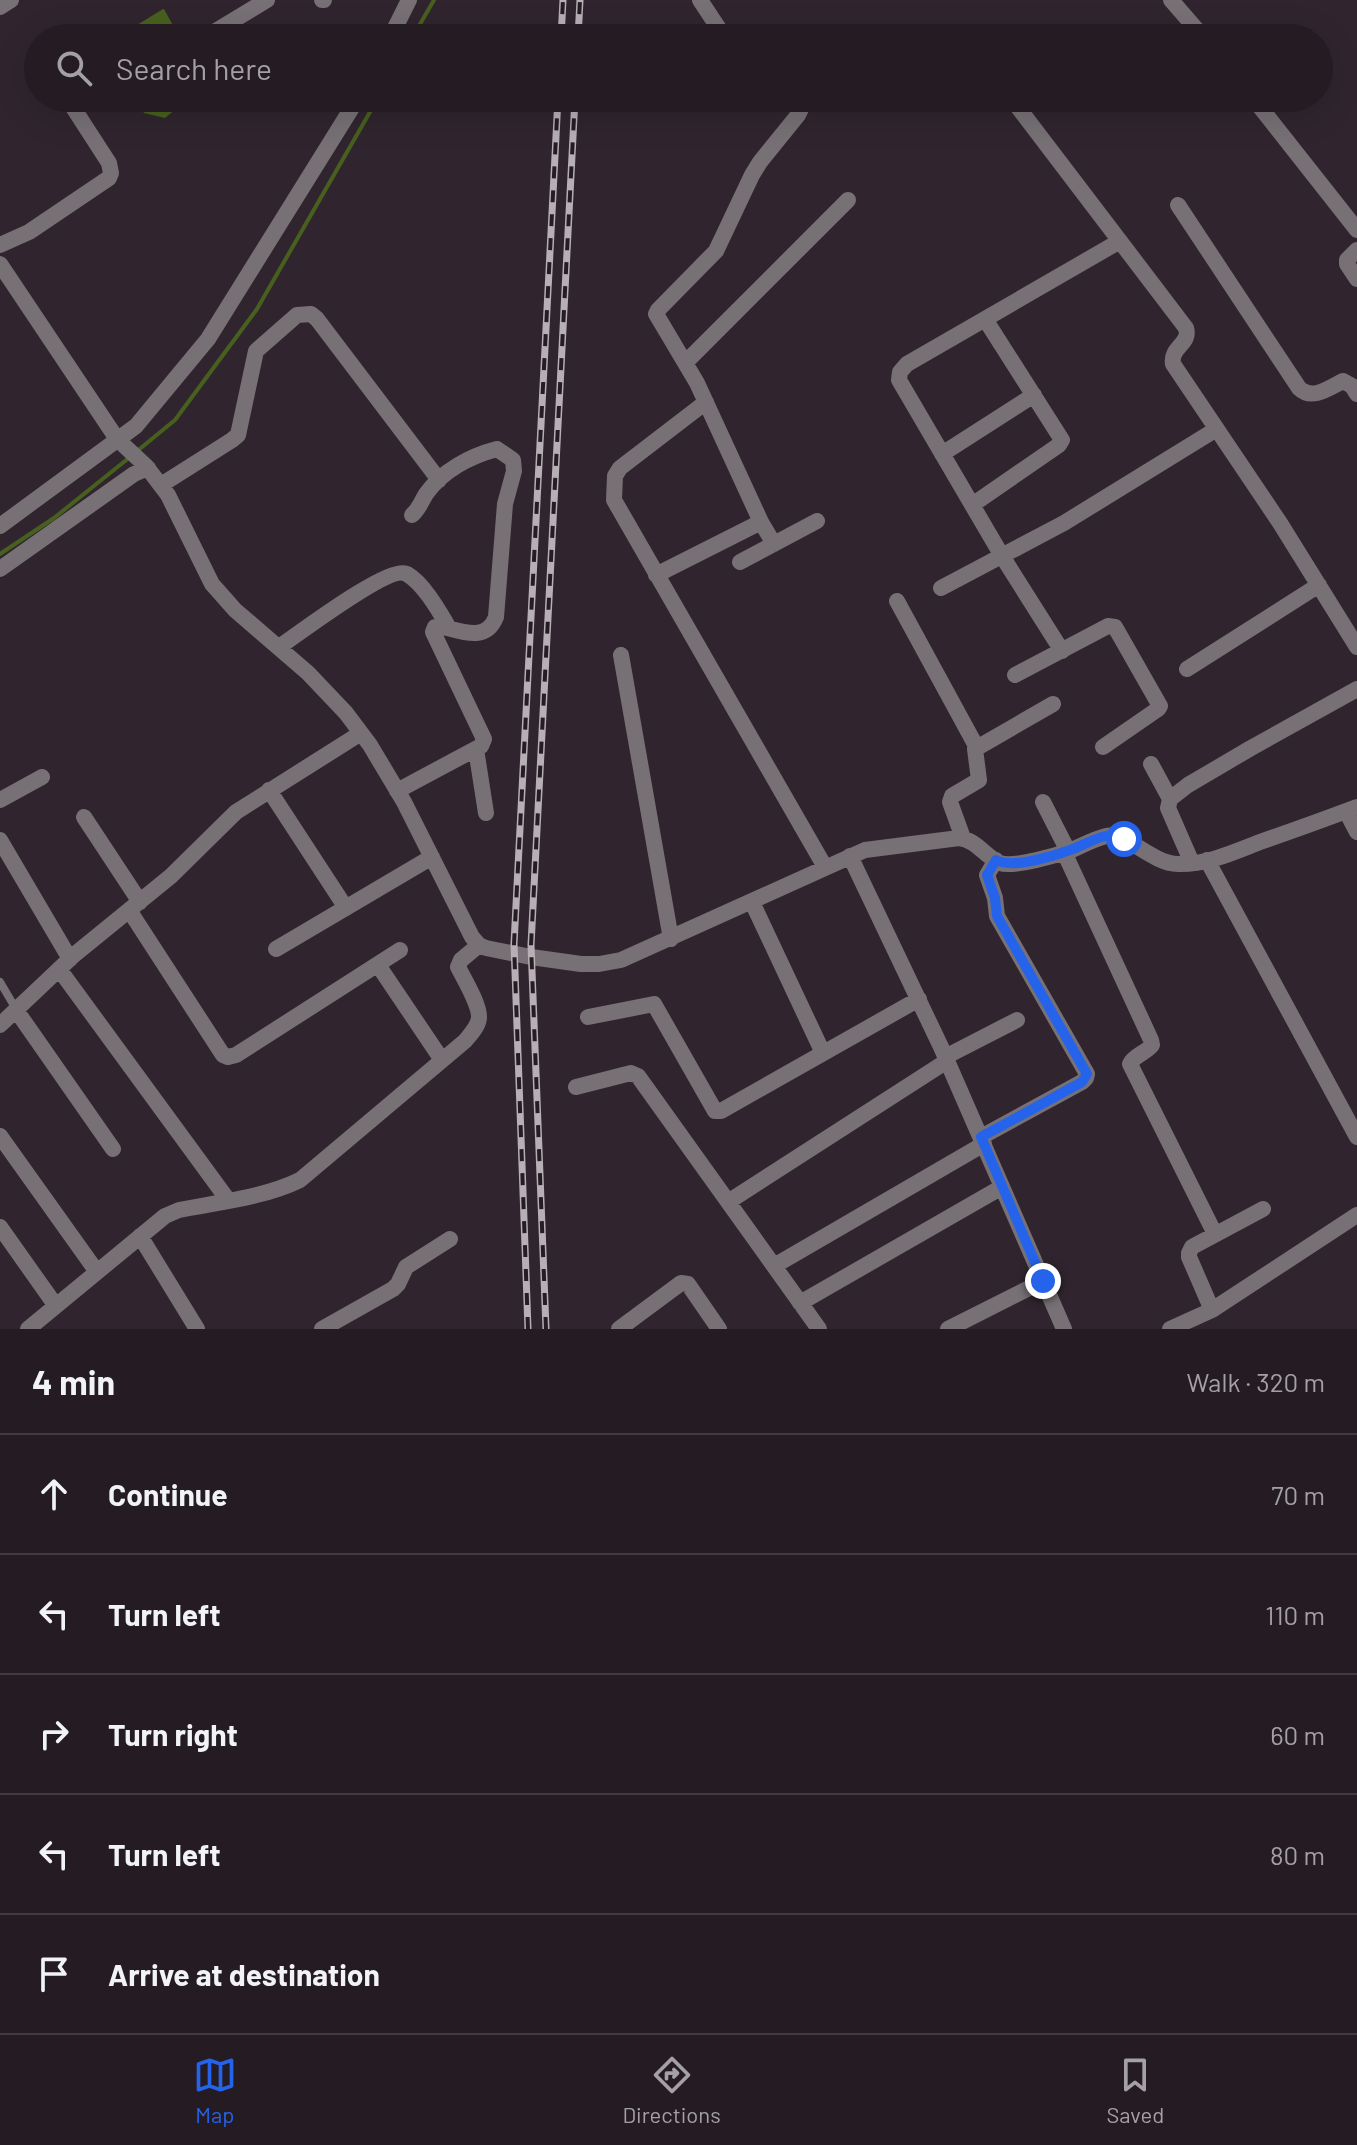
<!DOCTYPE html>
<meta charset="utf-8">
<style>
body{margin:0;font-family:Barlow,sans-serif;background:#2c252a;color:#f1f3f6}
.stop{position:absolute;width:24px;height:24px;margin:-18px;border:6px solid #2563eb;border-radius:50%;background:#fff}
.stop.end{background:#2563eb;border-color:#fff;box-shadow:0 2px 8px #0008}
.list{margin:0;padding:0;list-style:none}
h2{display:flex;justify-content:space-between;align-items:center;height:104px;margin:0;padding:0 32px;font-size:34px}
h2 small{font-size:26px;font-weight:400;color:#a3a1a5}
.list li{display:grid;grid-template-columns:52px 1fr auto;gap:24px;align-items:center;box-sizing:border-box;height:120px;padding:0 32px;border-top:2px solid #413a40}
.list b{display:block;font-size:30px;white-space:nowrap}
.list em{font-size:26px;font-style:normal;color:#a3a1a5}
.icon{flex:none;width:44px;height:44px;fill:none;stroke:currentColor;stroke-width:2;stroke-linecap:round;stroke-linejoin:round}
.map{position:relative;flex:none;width:1357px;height:1329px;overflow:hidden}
.search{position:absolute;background:#241c22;box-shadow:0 8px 32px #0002;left:24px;right:24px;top:24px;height:88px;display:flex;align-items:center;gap:20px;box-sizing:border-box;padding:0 28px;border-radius:44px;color:#a3a1a5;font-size:30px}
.sheet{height:704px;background:#241c22}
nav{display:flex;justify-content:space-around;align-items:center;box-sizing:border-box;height:112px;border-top:2px solid #413a40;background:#241c22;font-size:22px;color:#a3a1a5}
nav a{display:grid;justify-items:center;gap:4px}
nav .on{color:#2563eb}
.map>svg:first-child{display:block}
.water{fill:#47601e}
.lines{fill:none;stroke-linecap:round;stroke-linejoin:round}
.stream{stroke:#47601e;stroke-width:4}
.service{stroke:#777176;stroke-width:8}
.minor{stroke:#777176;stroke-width:16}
.tertiary{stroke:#777176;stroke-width:16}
.rail-casing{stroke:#b8afb6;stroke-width:7}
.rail{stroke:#261c24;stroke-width:4;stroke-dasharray:12;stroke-linecap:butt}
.route{stroke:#2563eb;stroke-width:10}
</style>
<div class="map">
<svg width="1357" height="1329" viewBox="0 0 1357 1329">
<rect width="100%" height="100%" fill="#30252e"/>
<path class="water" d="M164 9 180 38H116L163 9Z
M134 98H189L165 118 144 113Z"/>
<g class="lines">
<path class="stream" d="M412 38 434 0
M136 452 175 420 257 309 378 98
M0 554 54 518 130 457"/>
<path class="service" d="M0 982 16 1009"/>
<path class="minor" d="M322 0H324
M700 0 725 38
M1171 0 1204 38
M0 7 11 0
M204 38 267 0
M1011 98 1186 328C1191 344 1170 347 1173 364L1280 523 1357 647
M1253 98 1357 230
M1178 205 1299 388C1312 401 1329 388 1343 381L1352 386 1357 394
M0 245 29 232 109 178 111 173 109 163 67 98
M1357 250 1347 260V264L1357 279
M0 264 117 439 146 466 168 495 212 584 235 610 308 673 346 713 370 745 404 802 472 937 479 945 486 948 531 957 581 964H599L621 960 865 850 959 838C977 840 985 857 1000 863 1014 868 1057 855 1072 850 1083 845 1094 839 1106 836 1126 831 1150 863 1178 864 1206 865 1234 852 1260 842 1292 831 1325 819 1357 807
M686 362 848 200
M706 402 620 468 615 476 614 500 825 867
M942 454 1034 395
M161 485 232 440 238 435 256 351 297 315 311 314 317 319 439 480
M972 505 1059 445 1062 440 985 319
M774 544 761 522 697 383 656 314 658 310 716 251 752 175 760 162 798 115 806 98
M740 562 817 521
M0 569 134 474 148 468
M656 575 761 522
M941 588 1064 523 1215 430
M897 601 976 746
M279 647C297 635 390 564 407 574 424 584 439 611 449 628
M1062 651 1002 556 899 380 900 372 907 364 1120 241
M621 655 671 939
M1187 669 1319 585
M1015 675 1108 626 1115 627 1160 706 1158 709 1103 747
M476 749 486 813
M1151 764 1170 799
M269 790 346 908
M397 791 481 746 484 739 433 632 435 627 440 626C461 631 486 643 496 617L505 504 514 471 513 460 497 449C470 456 442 471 426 494 421 502 419 509 412 515
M0 800 42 777
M1043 802 1068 851
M1346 811 1357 832
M84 817 140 902
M963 838 950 802 952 796 979 780 975 749 1053 704
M0 840 70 959
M1064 852 1151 1040 1152 1045C1146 1053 1134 1055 1130 1064L1215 1234
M850 856 941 1047 1064 1329
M1207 860 1357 1137
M1192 863 1168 808 1170 799 1188 785 1251 748 1357 689
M752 902 823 1053
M129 910 223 1055 228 1057 236 1055 400 950
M276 949 432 857
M378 965 442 1060
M59 969 228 1200
M16 1010 113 1149
M588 1017 654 1004 715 1111H721L919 999
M0 1025 74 955 171 876 236 812 361 733
M945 1057 1017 1020
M576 1087 631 1073 638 1076 819 1329
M0 1136 97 1272
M981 1137 1082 1082 1086 1078 1087 1074 997 916 995 898 987 875 996 860
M728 1202 947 1061
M0 1227 56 1306
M140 1236 197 1329
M774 1266 984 1144
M800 1303 1002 1187
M1212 1310 1189 1257V1253L1192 1247 1263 1209
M28 1329 165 1216 179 1210C218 1202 263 1198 300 1180L465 1041C470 1035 478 1027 479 1018 480 1005 464 979 458 967L461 960 479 945
M322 1329 393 1289 398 1284 406 1267 450 1239
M619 1329 681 1283 688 1284 719 1329
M948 1329 1043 1281
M1170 1329 1212 1310 1357 1215"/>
<path class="tertiary" d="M390 38 409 0
M0 526 136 426 208 339 358 98"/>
<g class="rail-casing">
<path id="rail" d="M561 38 563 0
M578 38 580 0
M528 1329 514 944 558 98
M546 1329 531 945 575 98"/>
</g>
<use href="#rail" class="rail"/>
</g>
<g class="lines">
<path class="route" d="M1043 1281 981 1137 1082 1082 1087 1074 997 916 995 898 987 875 996 860C1012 869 1053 856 1070 850 1082 846 1093 839 1105 836 1112 834 1118 837 1124 839"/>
</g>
</svg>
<div class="stop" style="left:1124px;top:839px"></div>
<div class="stop end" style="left:1043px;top:1281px"></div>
<div class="search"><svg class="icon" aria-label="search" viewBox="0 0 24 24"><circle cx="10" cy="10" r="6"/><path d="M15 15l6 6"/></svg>Search here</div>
</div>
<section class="sheet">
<h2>4 min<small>Walk · 320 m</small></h2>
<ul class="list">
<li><svg class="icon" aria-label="ahead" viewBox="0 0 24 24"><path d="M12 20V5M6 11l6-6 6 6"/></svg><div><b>Continue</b></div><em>70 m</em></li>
<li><svg class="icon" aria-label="left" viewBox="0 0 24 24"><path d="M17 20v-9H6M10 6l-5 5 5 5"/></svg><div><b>Turn left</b></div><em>110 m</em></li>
<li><svg class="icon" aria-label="right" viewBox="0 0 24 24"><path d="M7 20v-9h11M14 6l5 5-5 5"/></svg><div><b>Turn right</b></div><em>60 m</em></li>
<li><svg class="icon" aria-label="left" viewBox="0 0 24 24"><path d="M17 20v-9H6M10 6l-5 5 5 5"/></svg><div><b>Turn left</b></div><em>80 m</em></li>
<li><svg class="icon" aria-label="arrive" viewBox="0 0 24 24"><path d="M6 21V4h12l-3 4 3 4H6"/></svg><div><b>Arrive at destination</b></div></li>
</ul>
</section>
<nav>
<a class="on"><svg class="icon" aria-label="map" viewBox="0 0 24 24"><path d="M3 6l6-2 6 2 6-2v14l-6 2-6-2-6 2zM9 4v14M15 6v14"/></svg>Map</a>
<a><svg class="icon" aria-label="directions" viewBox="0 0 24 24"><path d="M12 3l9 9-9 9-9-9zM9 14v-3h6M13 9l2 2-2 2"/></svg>Directions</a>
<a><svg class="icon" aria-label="saved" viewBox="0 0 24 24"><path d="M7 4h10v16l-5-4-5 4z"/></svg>Saved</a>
</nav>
